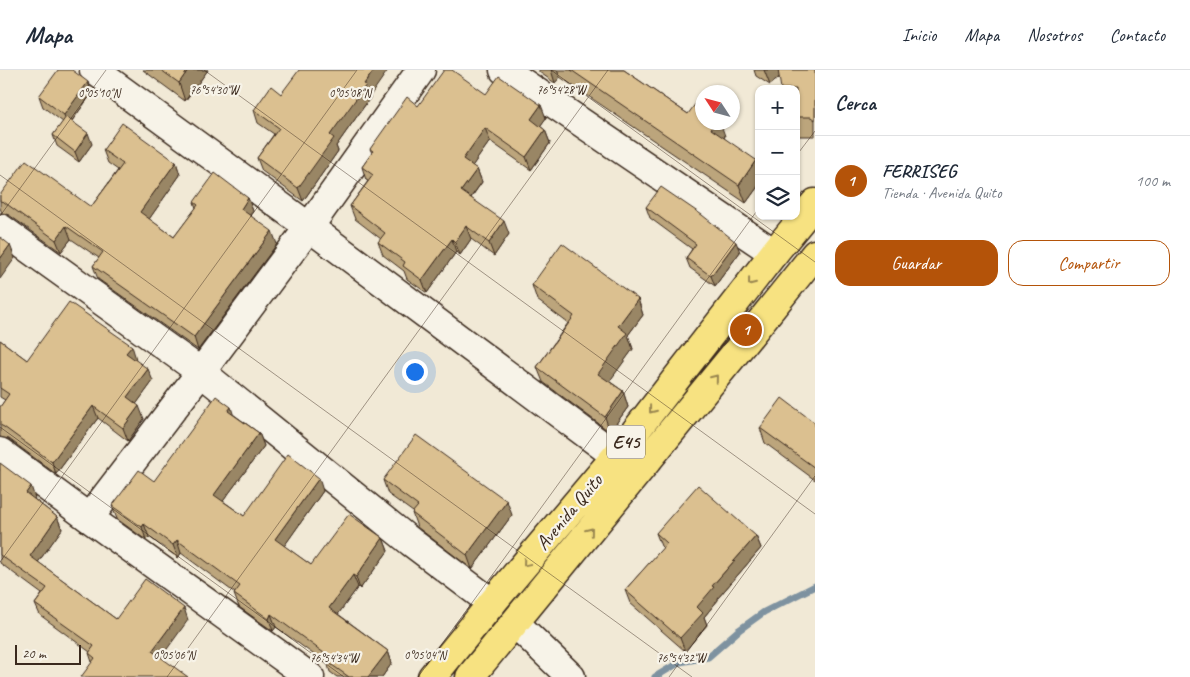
<!DOCTYPE html>
<html lang="es">
<meta charset="utf-8">
<style>
body{margin:0;font-family:Caveat,sans-serif;background:#f2f2f3;color:#1f2937}
.controls{position:absolute;right:15px;top:15px;display:grid;overflow:hidden;border-radius:10px;box-shadow:0 1px 4px #0004}
.controls button{width:45px;height:45px;display:grid;place-items:center;padding:0;border:0;border-bottom:1px solid #e0e1e3;background:#fff;color:#1f2937;font:25px sans-serif}
.compass{position:absolute;left:695px;top:15px;width:45px;height:45px;border-radius:50%;background:#fff;box-shadow:0 1px 4px #0004;rotate:306deg}
.scale{position:absolute;left:15px;bottom:12px;width:66px;box-sizing:border-box;padding-left:5px;border:2px solid #3b2a1e;border-top:0;font-size:14px;line-height:18px;white-space:nowrap;color:#3b2a1e;-webkit-text-stroke:4px #f7f3e8;paint-order:stroke}
.you{position:absolute;left:414px;top:301px;width:18px;height:18px;margin:-12px;border:4px solid #fff;border-radius:50%;background:#1a73e8;box-shadow:0 0 0 8px #1a73e833}
.badge{display:grid;place-items:center;width:32px;height:32px;border-radius:50%;background:#b45309;color:#fff;font-size:16px;font-weight:700}
.pin{position:absolute;translate:-50% -50%;border:2px solid #fff;box-shadow:0 1px 5px #0006}
.list{margin:0;padding:0;list-style:none}
h2{display:flex;justify-content:space-between;align-items:center;height:65px;margin:0;padding:0 20px;font-size:21px}
h2 small{font-size:16px;font-weight:400;color:#747a83}
.list li{display:grid;grid-template-columns:32px 1fr auto;gap:15px;align-items:center;box-sizing:border-box;height:90px;padding:0 20px;border-top:1px solid #e0e1e3}
.list b{display:block;font-size:19px;white-space:nowrap}
.list p{margin:0;font-size:16px;white-space:nowrap;color:#747a83}
.list em{font-size:16px;font-style:normal;color:#747a83}
.actions{display:flex;gap:10px;padding:15px 20px}
.actions a{flex:1;padding:11px 0;border:1px solid #b45309;border-radius:15px;text-align:center;font-size:18px;color:#b45309}
.actions .main{background:#b45309;color:#fff}
.icon{flex:none;width:28px;height:28px;fill:none;stroke:currentColor;stroke-width:2;stroke-linecap:round;stroke-linejoin:round}
.map{position:relative;flex:none;width:815px;height:607px;overflow:hidden}
header{display:flex;align-items:center;gap:30px;box-sizing:border-box;height:70px;padding:0 25px;background:#fff;border-bottom:1px solid #e0e1e3}
header strong{font-size:24px}
nav{display:flex;gap:28px;margin-inline-start:auto;font-size:18px}
main{display:flex}
aside{flex:1;background:#fff}
.map>svg:first-child{display:block}
.lines{fill:none;stroke-linecap:round;stroke-linejoin:round}
.stream{stroke:#7e92a0;stroke-width:7}
.minor-casing{stroke:#3b2a1e;stroke-width:31}
.highway-casing{stroke:#3b2a1e;stroke-width:31}
.minor{stroke:#f7f3e8;stroke-width:28}
.highway{stroke:#f7e281;stroke-width:28}
.wall{fill:#bca57c;stroke:#3b2a1e}
.shaded-wall{fill:#998665;stroke:#3b2a1e}
.building{fill:#dbc090;stroke:#3b2a1e}
.oneway{stroke:#998650}
.ticks{fill:none;stroke:#3b2a1e;stroke-width:1;stroke-opacity:0.45}
.labels{text-anchor:middle;dominant-baseline:central;stroke-width:4.5;stroke-linejoin:round;paint-order:stroke}
.shield{fill:#f7f3e8;stroke:#73665b;stroke-width:1}
.shield-label{font-size:19px;font-weight:bold;fill:#3b2a1e}
.street-label{font-size:20px;fill:#3b2a1e;stroke:#f7f3e8}
.ticks-label{font-size:12px;text-anchor:middle;fill:#3b2a1e;stroke:#f7f3e8;stroke-width:4.5;stroke-linejoin:round;paint-order:stroke}
</style>
<header>
<strong>Mapa</strong>
<nav><a>Inicio</a><a>Mapa</a><a>Nosotros</a><a>Contacto</a></nav>
</header>
<main>
<div class="map">
<svg width="815" height="607" viewBox="0 0 815 607">
<rect width="100%" height="100%" fill="#f1e9d6"/>
<filter id="ink" filterUnits="userSpaceOnUse"><feTurbulence type="fractalNoise" baseFrequency=".02" numOctaves="2"/><feDisplacementMap in="SourceGraphic" scale="10" xChannelSelector="R" yChannelSelector="G"/><feConvolveMatrix kernelMatrix="1 2 1 2 8 2 1 2 1" color-interpolation-filters="sRGB"/></filter>
<g filter="url(#ink)">
<g class="lines">
<path class="stream" d="M655 607 680 592 708 587 739 560 764 542 815 516"/>
<g class="minor-casing">
<path id="minor" d="M94 0 309 157 616 386
M504 0 774 183
M0 158 201 302 411 472 492 533
M0 382 89 448 310 607
M89 448 201 302 309 157 421 0
M515 553 571 607"/>
</g>
<g class="highway-casing">
<path id="highway" d="M432 607 492 533 616 386 774 183 815 133
M470 607 733 286 815 184"/>
</g>
<use href="#minor" class="minor"/>
<use href="#highway" class="highway"/>
</g>
<path class="wall" d="M143 0H208L185 31Z
M539 0H624L688 44 725 66 724 68 759 98V115L746 133 560 7 555 13 539 2Z
M754 0H815V66H796V19L779 8 770 15 756 6Z
M92 23 72 51 92 74 79 92 57 76 53 65 63 52 43 37 39 26Z
M281 24 370 26V28L336 76 338 81 303 131 262 101 257 88 274 64 258 53 254 40Z
M486 24 546 48 540 56 545 60 550 73 531 100 490 71 472 96 477 99 482 112 471 128 509 164 494 186 471 169 460 185 456 182 427 223 407 209 404 201 383 185 378 172 381 169 355 149 350 136 368 111 366 110 362 97 372 83 370 79 418 36Z
M103 80 176 92 180 105 149 149 174 167 196 138 194 132 248 128 253 141 250 145 277 174 198 280 98 209 93 196 99 188 71 169 61 182 9 145 2 143 0 138V125L91 137 118 100 108 93Z
M646 137 740 182 715 216 690 198 686 188 692 179 650 148Z
M532 215 638 229 643 245 628 265 633 279 609 311 623 321 628 337 610 362 543 312 537 297 568 253 537 230Z
M0 270 27 290 136 289 135 290 153 311 136 334 144 349 128 371 98 348 56 404 9 369 0 367V337L5 330 0 327Z
M233 344 259 363 264 376 223 431 244 446 323 421 284 476 311 495 383 468 388 481 360 519 358 517 338 544 388 581 392 593 382 607H337L330 602 328 595 276 557 273 561 239 537 234 524 235 523 181 483 178 488 149 467 146 470 117 449 112 436 154 411Z
M815 353V410L765 373 760 358Z
M0 393 35 428 34 429 57 447 62 459 38 492 116 549 188 550 92 592 89 583 90 582 40 545 35 534 42 524 0 493Z
M383 410 512 445 472 499 417 457 412 443 413 442 388 424Z
M656 463 756 466 761 478 718 528V530L704 547 707 555 685 581 630 533 625 520 663 478 661 476Z"/>
<path class="shaded-wall" d="M188 0H208L185 31 179 13Z
M374 0H388L370 26V28L336 76 338 81 303 131 298 118 330 65Z
M551 0H557L560 7 555 13Z
M764 0H780L782 5 770 15Z
M88 12 92 23 68 56 64 45Z
M541 35 546 48 536 62 531 49Z
M715 52H720L725 66 717 78 711 59Z
M485 58 490 71 468 102 463 89Z
M545 60 550 73 531 100 526 87Z
M88 63 92 74 79 92 75 82Z
M756 90 759 98V115L746 133 739 115Z
M176 92 180 105 145 155 140 142Z
M477 99 482 112 466 134 461 121Z
M248 128 253 141 245 151 241 139Z
M504 151 509 164 494 186 489 173Z
M66 156 71 169 61 182 56 170Z
M466 156 471 169 460 185 455 172Z
M272 161 277 174 198 280 194 267Z
M452 169 456 182 427 223 422 210Z
M736 172 740 182 715 216 711 206Z
M10 175 15 188 0 209V189Z
M638 229 643 245 628 265 633 279 604 319 598 304 618 256Z
M132 276 136 289 131 296 126 283Z
M148 299 153 311 132 340 127 327Z
M623 321 628 337 610 362 605 347Z
M93 336 98 348 56 404 52 392Z
M139 336 144 349 128 371 123 358Z
M231 337 235 350 228 341Z
M259 363 264 376 218 438 214 425Z
M319 408 323 421 280 482 275 469Z
M31 416 35 428 30 435 26 423Z
M507 431 512 445 472 499 467 485Z
M57 447 62 459 34 498 30 486Z
M144 454 149 467 146 470 142 457Z
M756 466 761 478 718 528V530L704 547 707 555 685 581 680 568 697 537 712 516Z
M383 468 388 481 360 519 356 507Z
M177 470 181 483 178 488 173 475Z
M353 505 358 517 334 550 329 538Z
M184 538 188 550 157 593 152 581Z
M271 544 276 557 273 561 269 549Z
M388 581 392 593 382 607H368Z"/>
<path class="building" d="M58 0H72L88 12 64 45 39 26Z
M161 0H188L179 13Z
M299 0H374L364 14 366 15 330 65 334 68 298 118 257 88 279 58 254 40 271 16 281 24Z
M444 0H452L486 24 499 6 541 35 531 49 545 60 526 87 485 58 463 89 477 99 461 121 504 151 489 173 466 156 455 172 452 169 422 210 403 196 405 192 378 172 385 163 350 136 373 105 362 97 373 81 370 79 407 27 418 36Z
M571 0H624L688 44 696 33 702 37V52H715L711 59 756 90 739 115Z
M778 0H815V50L811 47H796V19H781Z
M66 47 88 63 75 82 53 65Z
M122 53 176 92 140 142 174 167 198 135 194 132 215 103 248 128 241 139 272 161 194 267 93 196 103 182 66 156 56 170 4 132 0 131V125L26 90 91 137 123 94 103 80Z
M661 117 702 145 736 172 711 206 686 188 696 174 646 137Z
M0 167 10 175 0 189Z
M562 173 638 229 618 256 627 263 598 304 623 321 605 347 537 297 574 246 532 215Z
M69 232 132 276 126 283 148 299 127 327 139 336 123 358 93 336 52 392 4 357 0 355V337L9 324 0 318V270L27 290Z
M216 326 231 337 228 341 259 363 214 425 244 446 288 384 319 408 275 469 311 495 349 444 383 468 356 507 353 505 329 538 388 581 368 607H349L325 590 328 586 271 544 269 549 234 524 240 516 177 470 173 475 144 454 142 457 112 436 139 400 154 411Z
M782 328 815 353V398L760 358Z
M416 365 507 431 467 485 412 443 418 436 383 410Z
M0 393 31 416 26 423 57 447 30 486 116 549 145 509 184 538 152 581 188 607H81L95 588 89 583 94 576 35 534 47 518 0 485Z
M698 415 756 466 712 516 714 517 697 537 703 543 680 568 625 520 667 473 656 463Z"/>
<defs><path id="oneway-chevron" d="M-2-3.5L2.5 0L-2 3.5" fill="none" stroke-width="1.6" stroke-linecap="round" stroke-linejoin="round" transform="scale(1.25)"/></defs>
<g class="oneway">
<use href="#oneway-chevron" transform="translate(751 212) rotate(128)"/>
<use href="#oneway-chevron" transform="translate(715 308) rotate(-51)"/>
<use href="#oneway-chevron" transform="translate(652 340) rotate(128)"/>
<use href="#oneway-chevron" transform="translate(590 461) rotate(-51)"/>
<use href="#oneway-chevron" transform="translate(526 493) rotate(130)"/>
</g>
</g>
<path class="ticks" d="M204 0 815 444M551 0 815 192M796 86 815 61M0 105 692 607M0 146 106 0M0 357 344 607M0 492 357 0M167 607 608 0M418 607 759 138M669 607 815 406"/>
<g class="labels">
<rect class="shield" x="607" y="355.5" width="38" height="33" rx="4"/>
<g class="shield-label">
<text x="626" y="372">E45</text>
</g>
<g class="street-label">
<text transform="translate(569 442) rotate(-50)">Avenida Quito</text>
</g>
</g>
<g class="ticks-label">
<text x="214" y="24">76°54'30"W</text>
<text x="561" y="24">76°54'28"W</text>
<text x="99" y="27">0°05'10"N</text>
<text x="350" y="27">0°05'08"N</text>
<text x="174" y="589">0°05'06"N</text>
<text x="425" y="589">0°05'04"N</text>
<text x="334" y="592">76°54'34"W</text>
<text x="681" y="592">76°54'32"W</text>
</g>
</svg>
<div class="controls">
<button>+</button>
<button>−</button>
<button><svg class="icon" aria-label="layers" viewBox="0 0 24 24"><path d="M12 4l9 5-9 5-9-5zM3 14l9 5 9-5"/></svg></button>
</div>
<svg class="compass" viewBox="-18 -18 36 36"><path d="M0-13l5 13h-10z" fill="#e53935"/><path d="M0 13l5-13h-10z" fill="#747a83"/></svg>
<div class="scale">20 m</div>
<div class="you"></div>
<div class="pin badge" style="left:746px;top:260px">1</div>
</div>
<aside>
<h2>Cerca<small></small></h2>
<ul class="list">
<li><span class="badge">1</span><div><b>FERRISEG</b><p>Tienda · Avenida Quito</p></div><em>100 m</em></li>
</ul>
<div class="actions"><a class="main">Guardar</a><a>Compartir</a></div>
</aside>
</main>
